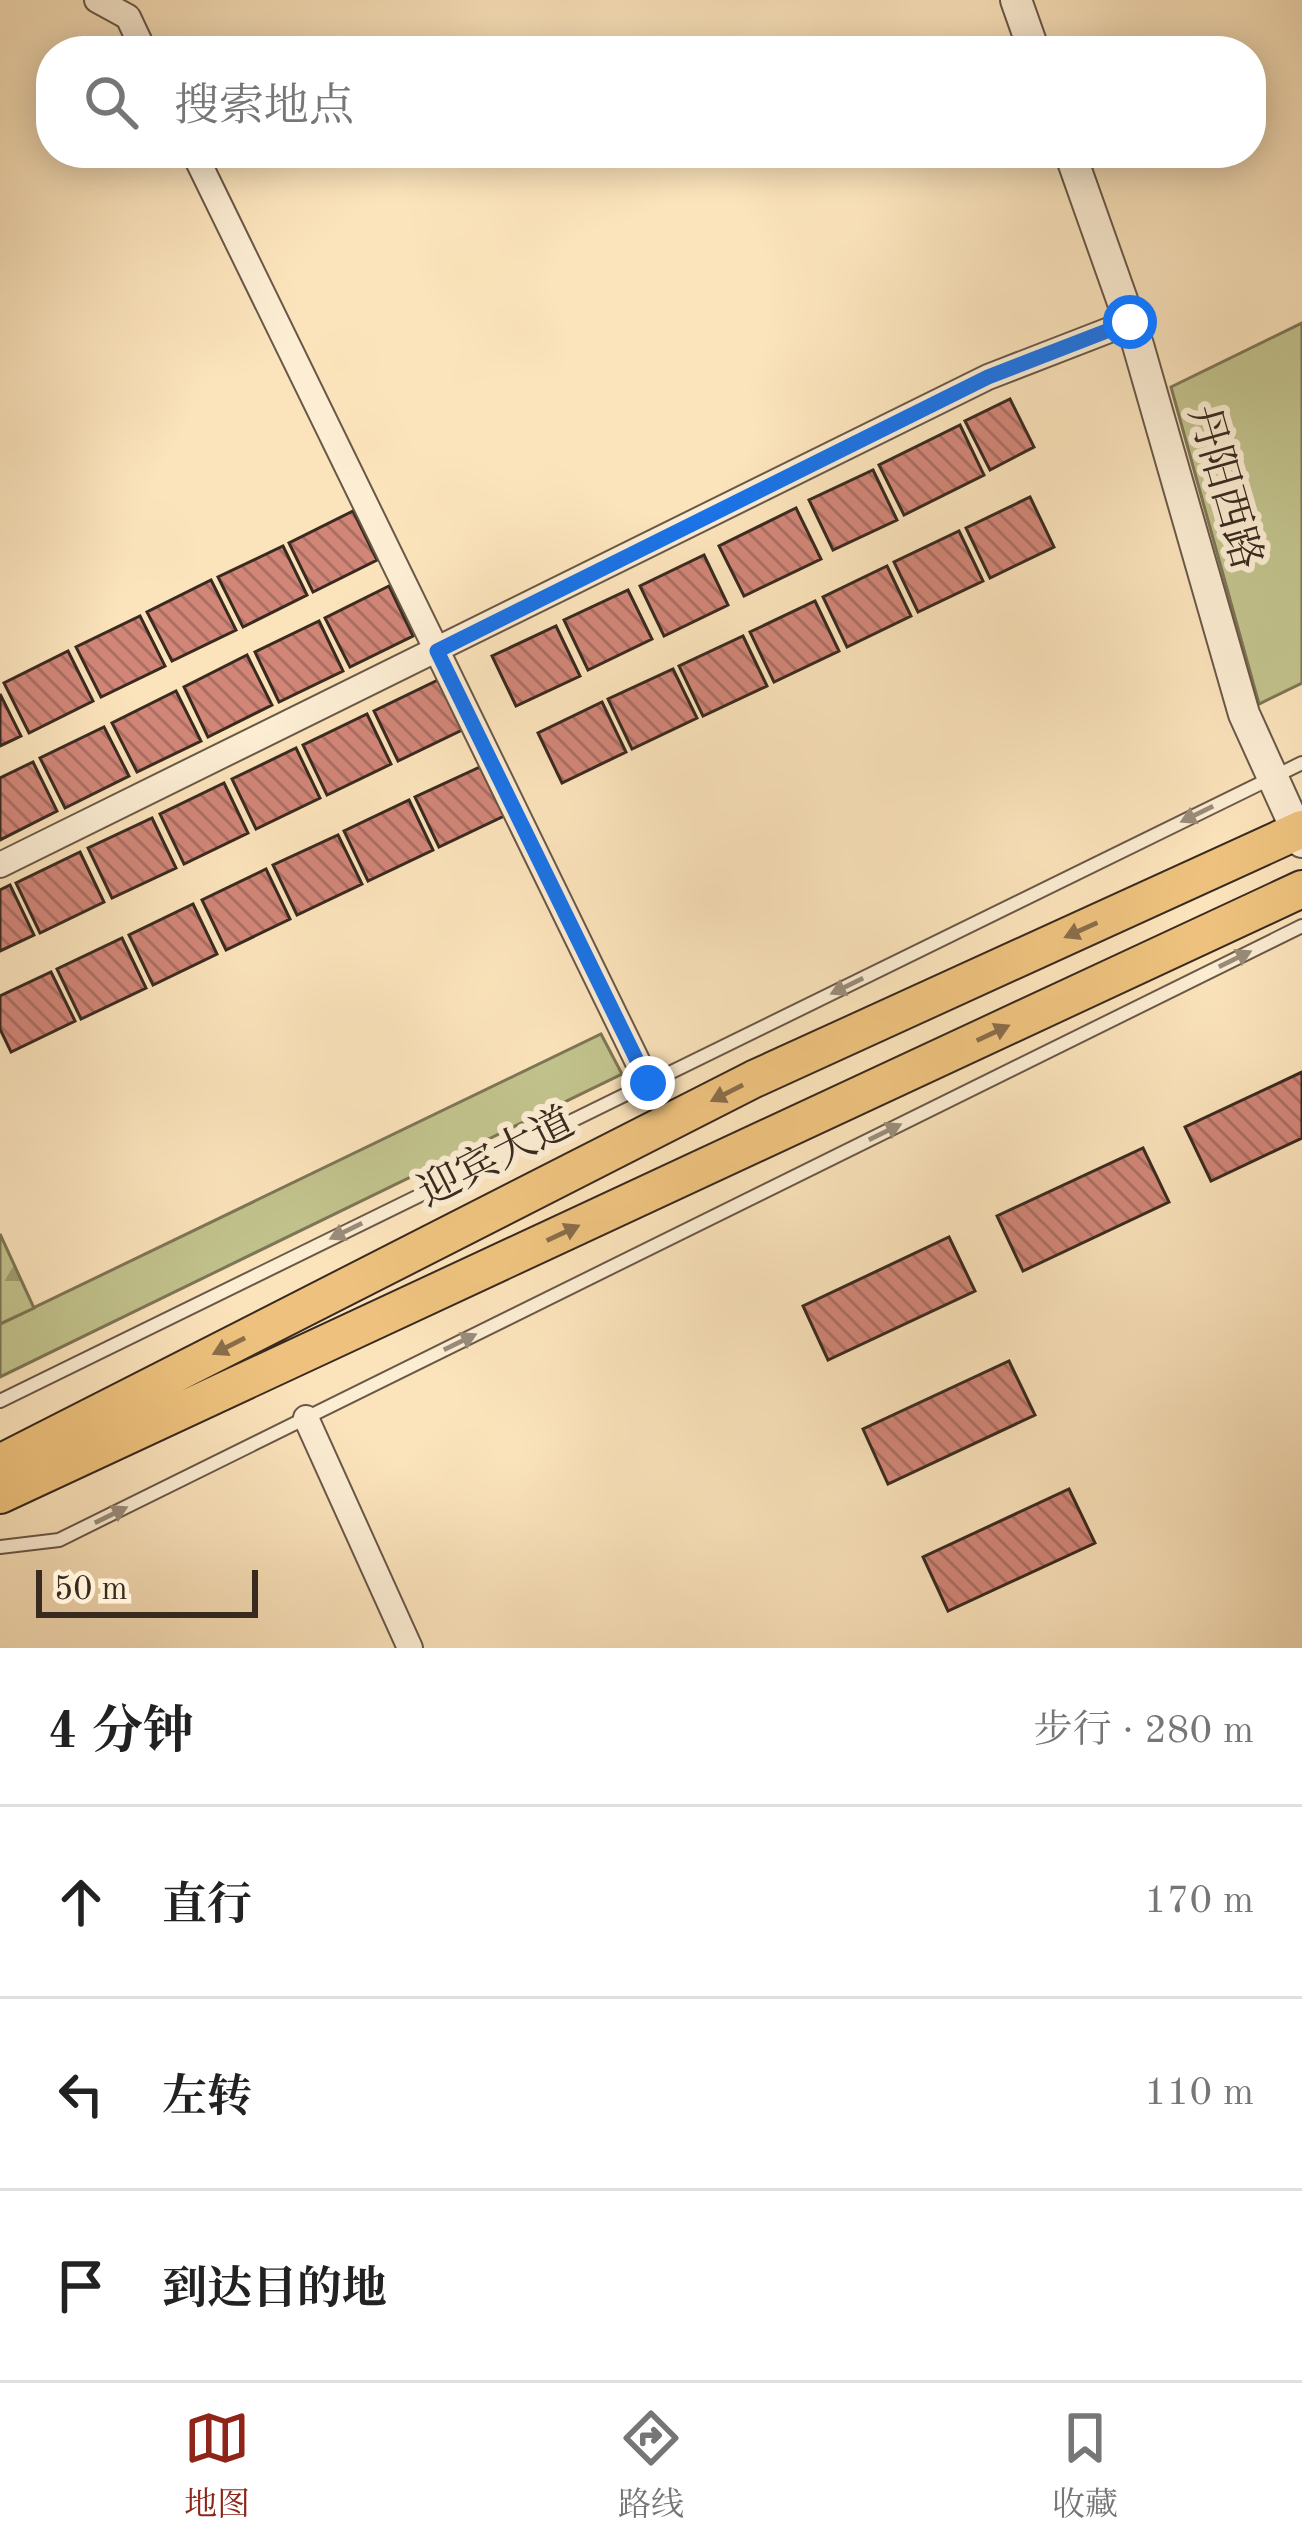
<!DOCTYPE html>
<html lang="zh">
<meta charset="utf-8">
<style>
body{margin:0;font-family:"Old Standard TT","Noto Serif SC",serif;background:#f2f2f2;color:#222}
.scale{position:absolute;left:36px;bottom:30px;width:222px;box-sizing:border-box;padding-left:12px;border:6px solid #392a20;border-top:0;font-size:33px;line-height:42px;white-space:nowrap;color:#392a20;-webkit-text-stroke:9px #fcedd3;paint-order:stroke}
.stop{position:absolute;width:36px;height:36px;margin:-27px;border:9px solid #1a73e8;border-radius:50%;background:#fff}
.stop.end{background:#1a73e8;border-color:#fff;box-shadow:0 3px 12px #0008}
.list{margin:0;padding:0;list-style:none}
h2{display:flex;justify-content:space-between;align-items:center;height:156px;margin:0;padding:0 48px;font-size:51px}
h2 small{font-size:39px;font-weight:400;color:#767676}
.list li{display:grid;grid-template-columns:78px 1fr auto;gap:36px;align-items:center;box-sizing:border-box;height:192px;padding:0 48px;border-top:3px solid #e0e0e0}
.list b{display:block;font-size:45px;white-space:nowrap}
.list em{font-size:39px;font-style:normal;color:#767676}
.icon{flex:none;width:66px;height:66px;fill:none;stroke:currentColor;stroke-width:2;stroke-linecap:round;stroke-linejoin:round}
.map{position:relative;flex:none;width:1302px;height:1648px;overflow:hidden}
.search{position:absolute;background:#fff;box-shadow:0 6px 30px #0003;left:36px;right:36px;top:36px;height:132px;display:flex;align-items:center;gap:30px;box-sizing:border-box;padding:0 42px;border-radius:48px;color:#767676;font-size:45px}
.sheet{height:732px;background:#fff}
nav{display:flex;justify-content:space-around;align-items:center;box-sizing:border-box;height:168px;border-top:3px solid #e0e0e0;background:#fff;font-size:33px;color:#767676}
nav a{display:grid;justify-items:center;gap:6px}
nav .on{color:#8f2418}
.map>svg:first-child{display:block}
.grass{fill:#c2c38d;stroke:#7e7656;stroke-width:3}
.forest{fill:url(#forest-firs);stroke:#7e7656;stroke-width:3}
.building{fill:url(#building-back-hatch);stroke:#392a20;stroke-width:3}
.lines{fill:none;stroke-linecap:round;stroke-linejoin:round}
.service-casing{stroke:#6a5847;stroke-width:16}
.minor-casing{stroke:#6a5847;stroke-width:28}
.tertiary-casing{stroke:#6a5847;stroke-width:34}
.primary-casing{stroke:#392a20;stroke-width:40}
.service{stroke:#fcedd3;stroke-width:12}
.minor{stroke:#fcedd3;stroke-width:24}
.tertiary{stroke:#fcedd3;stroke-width:30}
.primary{stroke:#eec27e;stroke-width:36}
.oneway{fill:#9a8c7a}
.oneway2{fill:#8a6e4a}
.route{stroke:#1a73e8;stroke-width:15}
.labels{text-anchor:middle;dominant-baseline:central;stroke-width:12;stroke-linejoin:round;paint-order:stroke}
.street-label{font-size:42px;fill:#392a20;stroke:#fcedd3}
</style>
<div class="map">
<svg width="1302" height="1648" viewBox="0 0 1302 1648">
<defs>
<pattern id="forest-firs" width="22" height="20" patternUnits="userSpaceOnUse" patternTransform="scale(3)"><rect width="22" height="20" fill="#c2c38d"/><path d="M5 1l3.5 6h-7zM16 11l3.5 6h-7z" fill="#9f9f73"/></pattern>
<pattern id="building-back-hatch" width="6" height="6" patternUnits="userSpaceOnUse" patternTransform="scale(3)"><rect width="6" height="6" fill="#d28678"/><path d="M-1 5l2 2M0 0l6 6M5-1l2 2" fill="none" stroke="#ab6e62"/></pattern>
</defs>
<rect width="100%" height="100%" fill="#fbe3bb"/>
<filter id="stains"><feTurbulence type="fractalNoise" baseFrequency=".00167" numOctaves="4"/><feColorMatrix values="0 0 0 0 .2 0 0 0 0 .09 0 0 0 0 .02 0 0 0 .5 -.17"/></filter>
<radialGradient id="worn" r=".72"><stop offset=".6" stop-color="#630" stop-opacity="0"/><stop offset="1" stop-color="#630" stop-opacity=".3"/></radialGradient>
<path class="grass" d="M1302 323V683L1259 704 1171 387Z
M601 1034 622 1074 0 1377V1324Z"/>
<path class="forest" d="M0 1234 34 1308 0 1324Z"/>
<path class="building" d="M1010 399 1034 447 990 470 965 421Z
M960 425 984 475 904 515 879 465Z
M873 470 897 520 833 550 809 500Z
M1030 497 1054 547 990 578 966 528Z
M796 508 821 559 744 596 719 546Z
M353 511 377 560 313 592 289 543Z
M959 531 983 581 918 612 894 562Z
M283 546 307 595 243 627 218 577Z
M704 555 728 605 664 636 640 586Z
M887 566 911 616 847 647 823 597Z
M211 580 236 630 172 661 147 612Z
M389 586 413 636 350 667 325 618Z
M628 590 652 639 588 670 564 620Z
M815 601 839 651 774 682 750 632Z
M140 616 165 666 101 697 76 647Z
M319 621 343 671 279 702 255 652Z
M556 626 580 676 516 706 492 656Z
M743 636 767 686 703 716 679 666Z
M68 651 93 701 29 733 4 683Z
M247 655 272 705 208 737 184 687Z
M673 669 697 718 632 749 608 699Z
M438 680 462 730 398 761 374 711Z
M176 691 201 741 137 772 112 723Z
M0 694 21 736 0 746Z
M602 702 626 752 562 783 538 733Z
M367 714 391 764 327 795 303 745Z
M104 727 129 776 65 808 40 758Z
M296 748 320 798 256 829 232 779Z
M33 762 57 811 0 840V778Z
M480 767 504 816 439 847 415 797Z
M224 783 248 833 184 864 160 814Z
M409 800 433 850 368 881 344 831Z
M152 818 176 868 112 898 88 848Z
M338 835 362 884 297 915 273 865Z
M80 852 104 902 40 933 16 883Z
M266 869 290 919 226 950 202 900Z
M10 885 34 935 0 951V890Z
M193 904 217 954 153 985 129 935Z
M122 938 146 988 81 1019 57 969Z
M51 972 75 1021 11 1052 0 1029V996Z
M1302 1072V1138L1211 1181 1185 1127Z
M1143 1148 1169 1202 1023 1271 997 1216Z
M949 1237 975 1291 828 1360 803 1306Z
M1009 1361 1035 1415 888 1484 863 1429Z
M1069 1489 1095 1543 948 1611 923 1557Z"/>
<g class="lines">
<g class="service-casing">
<path id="service" d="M0 1401 1302 763
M0 1547 59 1540 1302 926"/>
</g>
<g class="minor-casing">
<path id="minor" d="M97 0 128 17 144 51
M194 153 648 1083
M0 865 988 377 1130 322
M306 1418 410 1648"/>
</g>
<g class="tertiary-casing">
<path id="tertiary" d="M1016 0 1034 51
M1070 153 1138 345 1244 714 1302 842"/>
</g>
<g class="primary-casing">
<path id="primary" d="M0 1463 754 1079 1302 829
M0 1495 1302 889"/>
</g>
<use href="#service" class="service"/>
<use href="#minor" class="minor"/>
<use href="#tertiary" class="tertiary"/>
<use href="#primary" class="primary"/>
</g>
<defs><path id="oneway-solid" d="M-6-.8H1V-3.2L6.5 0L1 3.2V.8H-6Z" transform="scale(3)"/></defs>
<g class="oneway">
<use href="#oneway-solid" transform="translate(1197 814) rotate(154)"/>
<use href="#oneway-solid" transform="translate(1235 959) rotate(-26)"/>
<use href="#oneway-solid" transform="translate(847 986) rotate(154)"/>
<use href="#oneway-solid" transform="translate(885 1132) rotate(-26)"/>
<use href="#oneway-solid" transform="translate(346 1231) rotate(154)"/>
<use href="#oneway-solid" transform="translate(460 1342) rotate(-26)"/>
<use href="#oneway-solid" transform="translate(111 1515) rotate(-26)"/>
</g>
<g class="oneway2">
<use href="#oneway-solid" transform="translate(1081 930) rotate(156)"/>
<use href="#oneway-solid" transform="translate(993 1033) rotate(-25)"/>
<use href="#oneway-solid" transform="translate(727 1093) rotate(153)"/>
<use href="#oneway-solid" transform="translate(563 1233) rotate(-25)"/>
<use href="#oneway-solid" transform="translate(229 1346) rotate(153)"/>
</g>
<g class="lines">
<path class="route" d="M648 1083 437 651 988 377 1130 322"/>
</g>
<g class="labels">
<g class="street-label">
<text transform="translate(1223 488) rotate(74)">丹阳西路</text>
<text transform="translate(497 1159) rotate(-27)">迎宾大道</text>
</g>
</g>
<rect width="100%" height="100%" filter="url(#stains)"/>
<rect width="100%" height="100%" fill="url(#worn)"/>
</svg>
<div class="scale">50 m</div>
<div class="stop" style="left:1130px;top:322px"></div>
<div class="stop end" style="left:648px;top:1083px"></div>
<div class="search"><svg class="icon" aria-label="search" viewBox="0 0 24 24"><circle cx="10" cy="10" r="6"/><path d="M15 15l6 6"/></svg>搜索地点</div>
</div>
<section class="sheet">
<h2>4 分钟<small>步行 · 280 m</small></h2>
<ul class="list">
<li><svg class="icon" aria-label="ahead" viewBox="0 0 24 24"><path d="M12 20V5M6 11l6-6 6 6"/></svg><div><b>直行</b></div><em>170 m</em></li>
<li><svg class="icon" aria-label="left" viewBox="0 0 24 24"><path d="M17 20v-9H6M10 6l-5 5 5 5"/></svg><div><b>左转</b></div><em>110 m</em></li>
<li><svg class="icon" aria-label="arrive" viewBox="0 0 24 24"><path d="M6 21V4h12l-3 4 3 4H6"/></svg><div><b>到达目的地</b></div></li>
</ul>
</section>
<nav>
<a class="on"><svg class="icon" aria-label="map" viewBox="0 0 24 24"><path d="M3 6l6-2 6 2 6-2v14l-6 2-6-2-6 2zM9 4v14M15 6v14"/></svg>地图</a>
<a><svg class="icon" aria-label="directions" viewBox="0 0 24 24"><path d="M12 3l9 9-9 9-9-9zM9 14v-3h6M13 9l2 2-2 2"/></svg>路线</a>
<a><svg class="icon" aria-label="saved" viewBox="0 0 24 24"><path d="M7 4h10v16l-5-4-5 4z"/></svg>收藏</a>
</nav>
